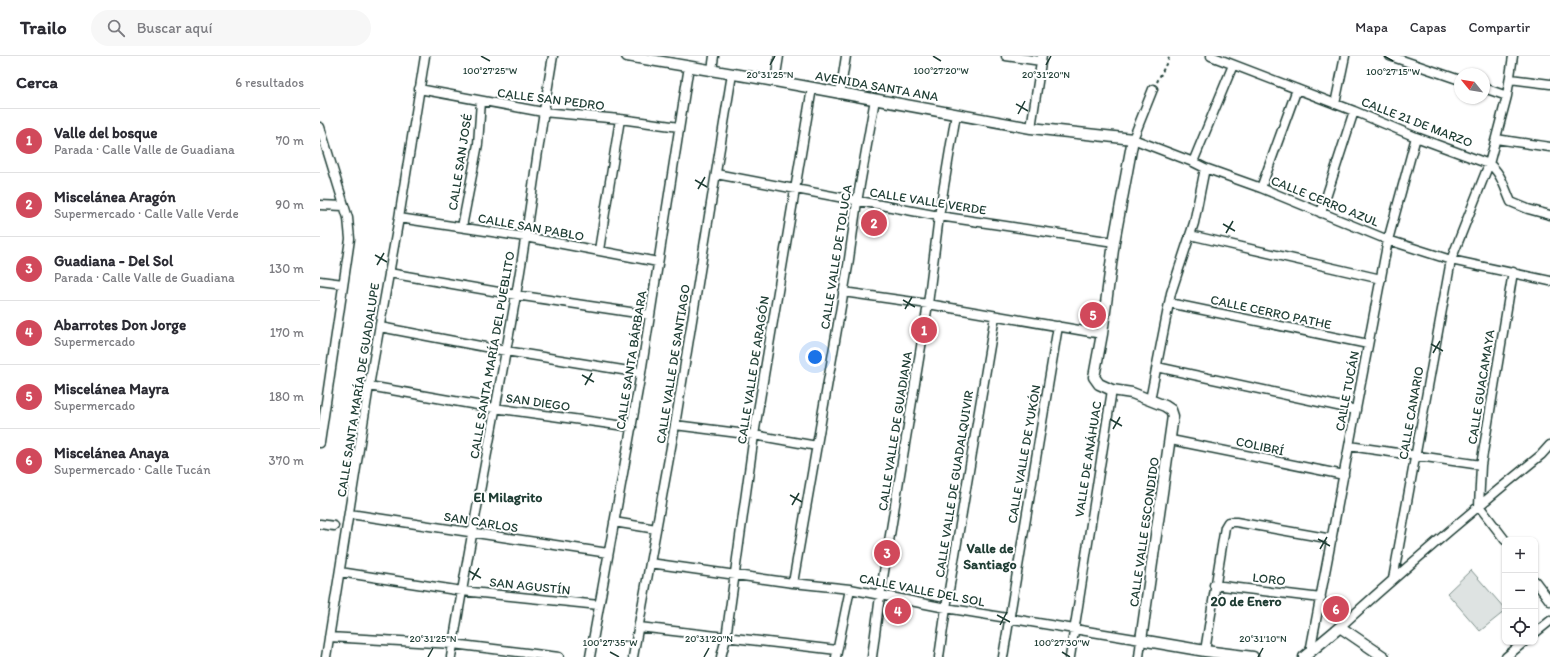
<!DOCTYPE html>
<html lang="es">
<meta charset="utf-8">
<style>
body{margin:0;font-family:Itim,sans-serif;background:#f7f7f7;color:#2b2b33}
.controls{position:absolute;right:12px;bottom:12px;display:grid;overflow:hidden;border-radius:8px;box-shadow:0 1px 3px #0004}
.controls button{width:36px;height:36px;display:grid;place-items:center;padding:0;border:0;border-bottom:1px solid #e1e1e2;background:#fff;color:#2b2b33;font:20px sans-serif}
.compass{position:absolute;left:1134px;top:12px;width:36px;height:36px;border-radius:50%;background:#fff;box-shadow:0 1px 3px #0004;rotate:300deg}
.you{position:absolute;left:495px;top:301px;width:14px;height:14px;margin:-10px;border:3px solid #fff;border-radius:50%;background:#1a73e8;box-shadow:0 0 0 6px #1a73e833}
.badge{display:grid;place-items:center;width:26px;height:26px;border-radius:50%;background:#d1495b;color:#fff;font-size:13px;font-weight:700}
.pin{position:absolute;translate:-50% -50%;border:2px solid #fff;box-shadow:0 1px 4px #0006}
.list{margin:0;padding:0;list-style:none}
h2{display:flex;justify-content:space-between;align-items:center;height:52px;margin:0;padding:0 16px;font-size:17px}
h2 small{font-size:13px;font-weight:400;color:#7c7c81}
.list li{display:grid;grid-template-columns:26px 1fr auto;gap:12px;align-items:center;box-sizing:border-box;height:64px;padding:0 16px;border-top:1px solid #e1e1e2}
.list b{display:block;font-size:15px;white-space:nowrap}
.list p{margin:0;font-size:13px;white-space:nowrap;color:#7c7c81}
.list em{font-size:13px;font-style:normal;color:#7c7c81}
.icon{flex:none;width:22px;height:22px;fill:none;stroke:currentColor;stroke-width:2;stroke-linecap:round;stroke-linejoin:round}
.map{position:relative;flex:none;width:1230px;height:601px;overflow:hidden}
header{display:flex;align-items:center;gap:24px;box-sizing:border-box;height:56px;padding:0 20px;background:#fff;border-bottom:1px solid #e1e1e2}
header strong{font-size:19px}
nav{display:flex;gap:22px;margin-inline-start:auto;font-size:14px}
.search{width:280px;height:36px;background:#f7f7f7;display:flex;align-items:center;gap:10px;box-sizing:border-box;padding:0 14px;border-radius:22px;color:#7c7c81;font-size:15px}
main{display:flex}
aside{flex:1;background:#fff}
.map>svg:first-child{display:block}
.grass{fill:#dee3e2;stroke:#7e908b}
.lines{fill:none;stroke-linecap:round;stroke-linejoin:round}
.minor-casing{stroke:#1f3d34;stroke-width:11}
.tertiary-casing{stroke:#1f3d34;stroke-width:13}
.path{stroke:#1f3d34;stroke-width:2;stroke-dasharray:3 3;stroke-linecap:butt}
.minor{stroke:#fff;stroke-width:8}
.tertiary{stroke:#fff;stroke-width:10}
.ticks{fill:none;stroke:#1f3d34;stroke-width:1.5}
.labels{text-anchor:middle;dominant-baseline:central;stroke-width:4;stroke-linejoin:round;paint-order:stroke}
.street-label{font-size:13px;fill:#1f3d34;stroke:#fff}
.neighbourhood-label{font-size:14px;font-weight:bold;fill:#1f3d34;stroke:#fff}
.ticks-label{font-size:10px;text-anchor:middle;fill:#1f3d34;stroke:#fff;stroke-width:4;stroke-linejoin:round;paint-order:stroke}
</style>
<header>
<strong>Trailo</strong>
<div class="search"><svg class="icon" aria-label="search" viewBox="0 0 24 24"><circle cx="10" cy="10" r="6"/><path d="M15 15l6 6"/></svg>Buscar aquí</div>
<nav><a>Mapa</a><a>Capas</a><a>Compartir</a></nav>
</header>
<main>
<aside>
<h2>Cerca<small>6 resultados</small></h2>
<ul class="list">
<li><span class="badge">1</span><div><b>Valle del bosque</b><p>Parada · Calle Valle de Guadiana</p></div><em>70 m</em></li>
<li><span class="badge">2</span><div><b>Miscelánea Aragón</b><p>Supermercado · Calle Valle Verde</p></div><em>90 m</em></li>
<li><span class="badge">3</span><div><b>Guadiana - Del Sol</b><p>Parada · Calle Valle de Guadiana</p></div><em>130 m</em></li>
<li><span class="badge">4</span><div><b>Abarrotes Don Jorge</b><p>Supermercado</p></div><em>170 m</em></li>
<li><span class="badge">5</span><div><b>Miscelánea Mayra</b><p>Supermercado</p></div><em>180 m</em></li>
<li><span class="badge">6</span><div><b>Miscelánea Anaya</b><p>Supermercado · Calle Tucán</p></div><em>370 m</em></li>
</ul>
</aside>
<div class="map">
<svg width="1230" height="601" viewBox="0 0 1230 601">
<rect width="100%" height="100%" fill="#fff"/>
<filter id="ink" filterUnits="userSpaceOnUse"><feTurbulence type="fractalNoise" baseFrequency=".025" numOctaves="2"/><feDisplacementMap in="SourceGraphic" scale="8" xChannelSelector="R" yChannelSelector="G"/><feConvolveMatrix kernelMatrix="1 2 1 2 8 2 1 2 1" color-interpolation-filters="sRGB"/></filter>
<g filter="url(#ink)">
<path class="grass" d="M1151 514 1185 553V555L1160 575 1127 537Z"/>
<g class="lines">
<g class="minor-casing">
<path id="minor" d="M686 0 721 5
M891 0 1034 55 1096 81 1169 108C1181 116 1185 133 1191 146L1208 153 1230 159
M1070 0 1140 24
M392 14 394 0
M1190 23 1230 28
M455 25 459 0
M1164 32 1187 40
M99 33 223 56 300 63 359 71
M833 33 813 83 873 106 885 112 941 132 1068 184 1131 204 1230 225
M520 38 526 0
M1015 48 1025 0
M0 71 28 162 30 183 0 387
M711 72 722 0
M1176 83 1230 91
M873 106 913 9
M396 118 619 160 794 186
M941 132 977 33
M0 149 24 150
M1001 157 1034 55
M79 162 205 181 338 206
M142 171 158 88 161 45
M870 179 1061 223
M279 194 300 63
M69 217 196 239 330 259
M0 225 23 228
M523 236 608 248 782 278
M849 247 1048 288
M60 271 186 295 321 317
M837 311 1036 354
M49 330 174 352 312 371
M830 344 851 237 874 167 885 112
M355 369 434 379 497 390
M851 384 1024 419
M1029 390 1161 409
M30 458 288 497
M294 466 336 473
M0 468 14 470
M1185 484 1159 450 1161 409 1193 216
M330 507 473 527 530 533 626 552 821 584 819 601
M20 516 142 535 279 549
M1073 523 1131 204 1169 108 1187 40 1193 0
M1215 525 1230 545
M473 527 528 210 537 146 555 43
M894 529 1001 542
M319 571 517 594
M1020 571C1086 511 1153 454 1221 399L1230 389
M1215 577 1230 565
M9 581 133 588 239 601
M885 595 905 471 908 466H916L1012 483
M990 596 1068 184 1096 81
M6 601 49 330 79 162 105 0
M131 601C150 480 175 360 196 239 210 160 219 79 233 0
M270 601 321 317 369 10
M313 601 355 369 412 18
M401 601 406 582 434 379 492 32
M516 601 530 533
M552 601 560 540 608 248 619 160 636 58
M619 601 626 552 675 260
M683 601 738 270
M750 601 792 334
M1186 601 1204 586"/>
</g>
<g class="tertiary-casing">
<path id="tertiary" d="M307 0 455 25 711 72 813 83 794 186 782 278 774 321 779 328 792 334 812 337 845 350 851 354 853 360 821 584 885 595 933 601
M984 601 1020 571 1064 601"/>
</g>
<path class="path" d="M837 26 850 0"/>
<use href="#minor" class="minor"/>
<use href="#tertiary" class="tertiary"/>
</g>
</g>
<path class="ticks" d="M161 0 170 5M613 0 621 5M1064 0 1073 5M450 9 455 0M726 9 731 0M696 48 708 55M698 58 705 45M375 124 387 131M378 133 385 121M903 168 915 175M906 177 913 165M55 199 67 206M57 209 64 197M583 244 595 251M585 253 592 241M1111 288 1123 295M1113 297 1120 285M262 319 274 326M265 329 272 317M790 363 802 370M793 373 800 361M470 439 482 446M472 449 479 437M998 483 1010 490M1000 493 1007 481M149 515 161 522M152 524 159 512M677 559 690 566M680 569 687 556M290 596 299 601M742 596 750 601M108 601 113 592M384 601 389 592M938 601 943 592"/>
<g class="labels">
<g class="street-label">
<text transform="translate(557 30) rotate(10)">AVENIDA SANTA ANA</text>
<text transform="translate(231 43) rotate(7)">CALLE SAN PEDRO</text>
<text transform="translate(1097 66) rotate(21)">CALLE 21 DE MARZO</text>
<text transform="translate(140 106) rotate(-81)">CALLE SAN JOSÉ</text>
<text transform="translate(608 145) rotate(9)">CALLE VALLE VERDE</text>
<text transform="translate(1005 145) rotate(22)">CALLE CERRO AZUL</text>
<text transform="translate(211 171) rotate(10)">CALLE SAN PABLO</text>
<text transform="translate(516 201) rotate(-81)">CALLE VALLE DE TOLUCA</text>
<text transform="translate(951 256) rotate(12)">CALLE CERRO PATHE</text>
<text transform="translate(172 299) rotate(-80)">CALLE SANTA MARÍA DEL PUEBLITO</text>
<text transform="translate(311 304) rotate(-81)">CALLE SANTA BÁRBARA</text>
<text transform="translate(353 308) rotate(-81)">CALLE VALLE DE SANTIAGO</text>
<text transform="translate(433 314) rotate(-81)">CALLE VALLE DE ARAGÓN</text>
<text transform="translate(1161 331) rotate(-81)">CALLE GUACAMAYA</text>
<text transform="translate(38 334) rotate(-81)">CALLE SANTA MARÍA DE GUADALUPE</text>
<text transform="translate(1027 335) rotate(-79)">CALLE TUCÁN</text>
<text transform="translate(218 346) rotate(8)">SAN DIEGO</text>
<text transform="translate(1091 357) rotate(-80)">CALLE CANARIO</text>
<text transform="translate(575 375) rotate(-81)">CALLE VALLE DE GUADIANA</text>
<text transform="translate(940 390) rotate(12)">COLIBRÍ</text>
<text transform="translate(704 398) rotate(-80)">CALLE VALLE DE YUKÓN</text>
<text transform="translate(768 403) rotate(-81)">VALLE DE ANÁHUAC</text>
<text transform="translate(634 428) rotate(-81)">CALLE VALLE DE GUADALQUIVIR</text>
<text transform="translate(161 466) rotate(9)">SAN CARLOS</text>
<text transform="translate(824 476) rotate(-82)">CALLE VALLE ESCONDIDO</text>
<text transform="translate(949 523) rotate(7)">LORO</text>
<text transform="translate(210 530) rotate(6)">SAN AGUSTÍN</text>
<text transform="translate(602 534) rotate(11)">CALLE VALLE DEL SOL</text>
</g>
<g class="neighbourhood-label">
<text x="188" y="441">El Milagrito</text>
<text x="670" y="492">Valle de<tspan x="670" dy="16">Santiago</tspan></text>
<text x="926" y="545">20 de Enero</text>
</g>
</g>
<g class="ticks-label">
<text x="170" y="18">100°27'25"W</text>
<text x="621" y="18">100°27'20"W</text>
<text x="1073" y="19">100°27'15"W</text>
<text x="450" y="22">20°31'25"N</text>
<text x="726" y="22">20°31'20"N</text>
<text x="113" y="586">20°31'25"N</text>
<text x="389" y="586">20°31'20"N</text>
<text x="943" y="586">20°31'10"N</text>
<text x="290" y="590">100°27'35"W</text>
<text x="742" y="590">100°27'30"W</text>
</g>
</svg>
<div class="controls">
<button>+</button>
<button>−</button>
<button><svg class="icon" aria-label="locate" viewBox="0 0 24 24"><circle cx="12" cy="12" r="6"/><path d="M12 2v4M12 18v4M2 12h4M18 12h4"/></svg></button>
</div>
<svg class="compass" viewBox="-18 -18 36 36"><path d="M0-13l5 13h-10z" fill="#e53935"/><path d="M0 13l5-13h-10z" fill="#7c7c81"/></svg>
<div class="you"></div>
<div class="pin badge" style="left:604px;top:274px">1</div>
<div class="pin badge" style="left:554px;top:167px">2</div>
<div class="pin badge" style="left:567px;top:497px">3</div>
<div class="pin badge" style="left:578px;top:555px">4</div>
<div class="pin badge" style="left:773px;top:259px">5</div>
<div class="pin badge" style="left:1016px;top:553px">6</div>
</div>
</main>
